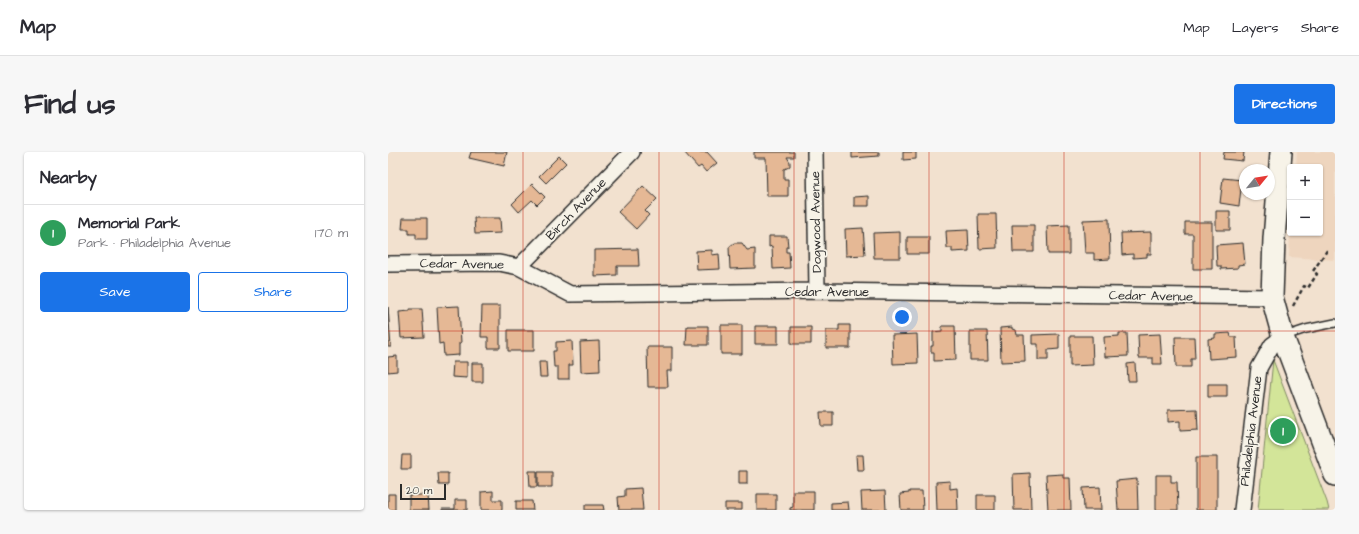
<!DOCTYPE html>
<meta charset="utf-8">
<style>
body{margin:0;font-family:"Architects Daughter",sans-serif;background:#f7f7f7;color:#2b2b33}
.controls{position:absolute;right:12px;top:12px;display:grid;overflow:hidden;border-radius:4px;box-shadow:0 1px 3px #0004}
.controls button{width:36px;height:36px;display:grid;place-items:center;padding:0;border:0;border-bottom:1px solid #e1e1e2;background:#fff;color:#2b2b33;font:20px sans-serif}
.compass{position:absolute;left:851px;top:12px;width:36px;height:36px;border-radius:50%;background:#fff;box-shadow:0 1px 3px #0004;rotate:60deg}
.scale{position:absolute;left:12px;bottom:10px;width:46px;box-sizing:border-box;padding-left:4px;border:2px solid #2b2b2b;border-top:0;font-size:11px;line-height:14px;white-space:nowrap;color:#2b2b2b;-webkit-text-stroke:3px #f7f3e8;paint-order:stroke}
.you{position:absolute;left:514px;top:165px;width:14px;height:14px;margin:-10px;border:3px solid #fff;border-radius:50%;background:#1a73e8;box-shadow:0 0 0 6px #1a73e833}
.badge{display:grid;place-items:center;width:26px;height:26px;border-radius:50%;background:#1a73e8;color:#fff;font-size:13px;font-weight:700}
.pin{position:absolute;translate:-50% -50%;border:2px solid #fff;box-shadow:0 1px 4px #0006}
.list{margin:0;padding:0;list-style:none}
h2{display:flex;justify-content:space-between;align-items:center;height:52px;margin:0;padding:0 16px;font-size:17px}
h2 small{font-size:13px;font-weight:400;color:#7c7c81}
.list li{display:grid;grid-template-columns:26px 1fr auto;gap:12px;align-items:center;box-sizing:border-box;height:56px;padding:0 16px;border-top:1px solid #e1e1e2}
.list b{display:block;font-size:15px;white-space:nowrap}
.list p{margin:0;font-size:13px;white-space:nowrap;color:#7c7c81}
.list em{font-size:13px;font-style:normal;color:#7c7c81}
.actions{display:flex;gap:8px;padding:12px 16px}
.actions a{flex:1;padding:9px 0;border:1px solid #1a73e8;border-radius:4px;text-align:center;font-size:14px;color:#1a73e8}
.actions .main{background:#1a73e8;color:#fff}
.map{position:relative;flex:none;width:947px;height:358px;overflow:hidden;border-radius:4px}
header{display:flex;align-items:center;gap:24px;box-sizing:border-box;height:56px;padding:0 20px;background:#fff;border-bottom:1px solid #e1e1e2}
header strong{font-size:19px}
nav{display:flex;gap:22px;margin-inline-start:auto;font-size:14px}
.intro{display:flex;align-items:center;justify-content:space-between;box-sizing:border-box;height:96px;padding:0 24px}
h1{margin:0;font-size:28px}
.button{padding:10px 18px;border-radius:4px;background:#1a73e8;color:#fff;font-size:14px;font-weight:700}
main{display:flex;gap:24px;padding:0 24px}
aside{flex:1;background:#fff;border-radius:4px;box-shadow:0 1px 3px #0004}
.map>svg:first-child{display:block}
.built{fill:#eed5be}
.green{fill:#d3e599;stroke:#7f8862}
.building{fill:#e5b895;stroke:#2b2b2b}
.lines{fill:none;stroke-linecap:round;stroke-linejoin:round}
.service-casing{stroke:#2b2b2b;stroke-width:10}
.minor-casing{stroke:#2b2b2b;stroke-width:18}
.secondary-casing{stroke:#2b2b2b;stroke-width:24}
.path{stroke:#2b2b2b;stroke-width:2.5;stroke-dasharray:4 3;stroke-linecap:butt}
.service{stroke:#f7f3e8;stroke-width:7}
.minor{stroke:#f7f3e8;stroke-width:15}
.secondary{stroke:#f7f3e8;stroke-width:21}
.grid{fill:none;stroke:#c8321e;stroke-width:1;stroke-opacity:0.55}
.labels{text-anchor:middle;dominant-baseline:central;stroke-width:3.5;stroke-linejoin:round;paint-order:stroke}
.street-label{font-size:13px;fill:#2b2b2b;stroke:#f7f3e8}
</style>
<header>
<strong>Map</strong>
<nav><a>Map</a><a>Layers</a><a>Share</a></nav>
</header>
<div class="intro"><h1>Find us</h1><a class="button">Directions</a></div>
<main>
<aside>
<h2>Nearby<small></small></h2>
<ul class="list">
<li><span class="badge" style="background:#2e9e5b">1</span><div><b>Memorial Park</b><p>Park · Philadelphia Avenue</p></div><em>170 m</em></li>
</ul>
<div class="actions"><a class="main">Save</a><a>Share</a></div>
</aside>
<div class="map">
<svg width="947" height="358" viewBox="0 0 947 358">
<rect width="100%" height="100%" fill="#f2e1cf"/>
<filter id="ink" filterUnits="userSpaceOnUse"><feTurbulence type="fractalNoise" baseFrequency=".025" numOctaves="2"/><feDisplacementMap in="SourceGraphic" scale="8" xChannelSelector="R" yChannelSelector="G"/><feConvolveMatrix kernelMatrix="1 2 1 2 8 2 1 2 1" color-interpolation-filters="sRGB"/></filter>
<g filter="url(#ink)">
<path class="built" d="M909 0H947V108L901 105 902 81H932V15H908Z"/>
<path class="green" d="M885 208 939 350 941 358H870Z"/>
<path class="building" d="M83 0H119L116 14 81 6Z
M296 0H319L329 11 318 20 313 14 310 16Z
M366 0H406V5H399L402 10V14L399 16 396 17V27H400V44H379L378 6H366Z
M464 0H491V4L464 6Z
M515 0H528V7L515 8Z
M836 0H856L855 9 835 7Z
M171 4 178 11 158 31 151 24Z
M835 26 854 28 851 54 832 51Z
M144 32 157 45 149 53 144 48 131 60 124 52Z
M255 34 269 47 257 59 261 63 248 77 230 60Z
M481 44V54H466V45Z
M828 59H842V78H828Z
M590 62H608L609 96 591 97Z
M15 66H39V87H28V82H21V77H14Z
M86 66H112L113 81 87 82Z
M721 67 722 107 706 108V101H697L695 68Z
M797 70H824V117H805V82H797Z
M624 73H646V100H625Z
M681 73V102H660L659 74Z
M475 76 477 103 458 104 457 77Z
M580 78 581 99 564 100V96H559L558 79Z
M512 80V106H486L485 81Z
M763 80V102H759V105L745 106V102L734 103 733 81Z
M381 84H399L400 95H398V100H401L402 116 385 117 384 94 381 95Z
M519 85H541V102H519Z
M346 91H354L359 98 367 97V116L342 117 341 95Z
M855 91 857 112 850 113V116L833 117V114H829L828 93Z
M250 97 251 114H229V123L206 124V98Z
M324 98V103L331 102 332 117 309 118 308 99Z
M71 154 73 191H71V203L56 204 55 191 51 192 49 155Z
M94 154H112V196H100V185H93Z
M0 155 3 195H0Z
M22 157H34L36 185 13 186 11 160 22 159Z
M333 173H354V202H333Z
M451 173H462V196H438V178H451Z
M299 174H320V193H298Z
M367 174H390V192H367Z
M554 174H567L568 208 546 209V200H543V194H545V180L554 179Z
M403 175H423V192H403Z
M624 175V177L628 178 629 183H636L637 209 613 210 612 176Z
M120 178H146V199H120Z
M582 179H599L600 208H582Z
M731 181H739L740 204 717 205 716 185 731 184Z
M842 181 843 185H848L849 205 821 207 820 187 827 186V182Z
M529 182 530 211 505 212 504 183Z
M671 182V197L660 198V208H650V192H644V183Z
M772 182 774 212H765V206H751L750 183Z
M682 184H704L705 213 682 214Z
M787 185H806L807 207H803V215H788Z
M184 189 185 213H181V227H170V215H166L165 199H168V190Z
M211 189 212 219 193 220 192 190Z
M259 195H284V219H279L280 235H260Z
M9 204V219L0 220V205Z
M65 210H79V226L64 225Z
M151 210H158L159 225H152Z
M84 211H95V230H84Z
M747 211 748 229H740L739 212Z
M820 232H839V245H820Z
M809 257 810 278 792 279V269L780 270V258Z
M432 260H445V274H433Z
M14 303H23V317H13Z
M468 303H475L476 318H469Z
M808 305H829V358H808Z
M141 319H149V335H142Z
M351 319H359V332H351Z
M150 320H164V335H150Z
M50 321H60V333H51Z
M642 321 643 358H626L625 322Z
M675 322V326H682L683 358H660L658 323Z
M768 323H783V330H789L790 358H768Z
M749 327 750 358H730L728 329Z
M562 329V337L569 336 570 358H549L548 330Z
M712 335 713 358H696L695 336Z
M253 336 255 358H231L230 345 237 344V337Z
M105 339V348H114V358H93V340Z
M405 339H426V358H402V356L405 355Z
M497 339 498 358H474L473 340Z
M521 339H534L535 358H513L512 342 521 341Z
M0 342H7V358H0Z
M369 342H388V358H369Z
M21 343H40L41 358H21Z
M589 343H607V358H589Z
M67 348H79V358H54V357H67Z
M128 349H144L145 358H128Z
M460 350 461 358H443V351Z
M337 351H354V358H337Z
M197 353H215L216 358H197Z"/>
<g class="lines">
<g class="service-casing">
<path id="service" d="M897 184 918 177 947 171"/>
</g>
<g class="minor-casing">
<path id="minor" d="M427 0 429 139
M0 112 111 111 131 115 182 142 429 139 884 145
M131 115 244 0
M854 358 871 216 884 193 895 185"/>
</g>
<g class="secondary-casing">
<path id="secondary" d="M893 0 886 87 884 145 895 185 947 323"/>
</g>
<path class="path" d="M905 154 916 134 920 136 929 122 925 119 940 97"/>
<use href="#service" class="service"/>
<use href="#minor" class="minor"/>
<use href="#secondary" class="secondary"/>
</g>
</g>
<path class="grid" d="M135 0V358M271 0V358M406 0V358M541 0V358M676 0V358M812 0V358M0 179H947"/>
<g class="labels">
<g class="street-label">
<text transform="translate(188 57) rotate(-46)">Birch Avenue</text>
<text transform="translate(428 70) rotate(-91)">Dogwood Avenue</text>
<text transform="translate(74 112) rotate(1)">Cedar Avenue</text>
<text x="439" y="140">Cedar Avenue</text>
<text transform="translate(763 144) rotate(1)">Cedar Avenue</text>
<text transform="translate(863 279) rotate(-83)">Philadelphia Avenue</text>
</g>
</g>
</svg>
<div class="controls">
<button>+</button>
<button>−</button>
</div>
<svg class="compass" viewBox="-18 -18 36 36"><path d="M0-13l5 13h-10z" fill="#e53935"/><path d="M0 13l5-13h-10z" fill="#7c7c81"/></svg>
<div class="scale">20 m</div>
<div class="you"></div>
<div class="pin badge" style="left:895px;top:279px;background:#2e9e5b">1</div>
</div>
</main>
